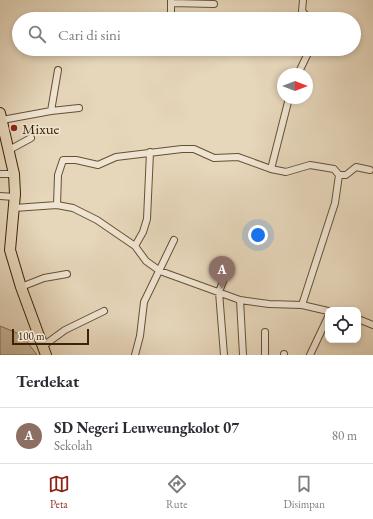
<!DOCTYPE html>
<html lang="id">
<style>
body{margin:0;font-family:"EB Garamond",serif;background:#f2f2f3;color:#2b2b33}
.controls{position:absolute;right:12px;bottom:12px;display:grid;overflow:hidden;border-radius:8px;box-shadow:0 2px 6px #0003}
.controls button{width:36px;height:36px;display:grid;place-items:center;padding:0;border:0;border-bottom:1px solid #e1e1e2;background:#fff;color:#2b2b33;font:20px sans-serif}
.compass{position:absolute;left:277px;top:68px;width:36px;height:36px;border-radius:50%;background:#fff;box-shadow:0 2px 6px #0003;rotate:90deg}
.scale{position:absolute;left:12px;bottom:10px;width:77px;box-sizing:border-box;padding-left:4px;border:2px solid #3b2304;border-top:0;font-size:11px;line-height:14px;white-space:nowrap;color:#3b2304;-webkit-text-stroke:3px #efe4d2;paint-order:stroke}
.you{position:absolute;left:258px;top:235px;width:14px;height:14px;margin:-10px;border:3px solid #fff;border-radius:50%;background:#1a73e8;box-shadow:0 0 0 6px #1a73e833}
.badge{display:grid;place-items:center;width:26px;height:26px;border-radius:50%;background:#8f2418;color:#fff;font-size:13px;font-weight:700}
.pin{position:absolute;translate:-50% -33px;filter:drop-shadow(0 1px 2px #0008)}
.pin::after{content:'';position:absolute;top:21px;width:14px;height:12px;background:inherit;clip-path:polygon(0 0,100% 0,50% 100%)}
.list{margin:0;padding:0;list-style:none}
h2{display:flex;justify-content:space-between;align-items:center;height:52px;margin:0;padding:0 16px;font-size:17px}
h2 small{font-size:13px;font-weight:400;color:#7c7c81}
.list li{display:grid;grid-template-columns:26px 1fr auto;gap:12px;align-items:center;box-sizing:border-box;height:56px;padding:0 16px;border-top:1px solid #e1e1e2}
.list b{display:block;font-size:15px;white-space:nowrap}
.list p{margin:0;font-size:13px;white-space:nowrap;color:#7c7c81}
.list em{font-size:13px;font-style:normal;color:#7c7c81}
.icon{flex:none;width:22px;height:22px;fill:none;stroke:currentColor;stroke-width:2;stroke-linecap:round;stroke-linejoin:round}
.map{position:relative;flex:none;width:373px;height:355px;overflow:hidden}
.search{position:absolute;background:#fff;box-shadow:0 2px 6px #0003;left:12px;right:12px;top:12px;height:44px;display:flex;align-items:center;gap:10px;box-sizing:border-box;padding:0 14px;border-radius:22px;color:#7c7c81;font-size:15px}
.sheet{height:108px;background:#fff}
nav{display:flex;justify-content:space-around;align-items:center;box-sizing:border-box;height:56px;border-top:1px solid #e1e1e2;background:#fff;font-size:11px;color:#7c7c81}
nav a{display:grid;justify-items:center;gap:2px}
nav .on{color:#8f2418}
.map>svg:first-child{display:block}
.green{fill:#c9b89b;stroke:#826e50}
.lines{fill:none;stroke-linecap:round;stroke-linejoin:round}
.minor-casing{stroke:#665032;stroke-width:8}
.trunk-casing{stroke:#3b2304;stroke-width:12}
.minor{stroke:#efe4d2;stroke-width:6}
.trunk{stroke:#e6d6ba;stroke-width:10}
.poi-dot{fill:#8f2418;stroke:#efe4d2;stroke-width:1.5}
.labels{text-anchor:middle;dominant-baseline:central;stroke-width:3.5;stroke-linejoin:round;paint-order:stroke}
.poi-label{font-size:15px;fill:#3b2304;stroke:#efe4d2;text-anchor:start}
</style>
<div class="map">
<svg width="373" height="355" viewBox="0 0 373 355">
<rect width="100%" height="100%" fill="#e6d6ba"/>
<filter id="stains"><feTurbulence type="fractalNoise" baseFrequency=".005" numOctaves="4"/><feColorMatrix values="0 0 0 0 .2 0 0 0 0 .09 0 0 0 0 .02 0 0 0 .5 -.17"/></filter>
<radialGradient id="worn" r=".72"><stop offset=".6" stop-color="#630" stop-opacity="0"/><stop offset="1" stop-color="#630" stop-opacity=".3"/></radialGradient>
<path class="green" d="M0 326 22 335 37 355H0Z"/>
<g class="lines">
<g class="minor-casing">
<path id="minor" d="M303 0 302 11 309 19
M171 3 214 4
M101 17H171
M171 19V0
M298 74 310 49
M51 111 58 70
M2 120 51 111 79 108
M9 150 31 138
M271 169 289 98
M0 174H14
M339 175H346L356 167 370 170
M0 196 14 197
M57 205 58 175 63 160H76L98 165 116 157 182 149H194L214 158 238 157 271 169 286 172 310 165 334 169 339 175 335 203 302 305 328 311
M14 208 57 205 73 208 97 220 135 246 146 261 160 271 240 300 269 304 302 305
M135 246 143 232 147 219 150 152
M21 287 44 278 67 274
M240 300 243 355
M358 319 373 325
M265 332V355
M43 346 65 330 104 311
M284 354V355
M135 355 140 336 144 302 174 240
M224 355 219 292 229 265
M310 355 328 317"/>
</g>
<g class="trunk-casing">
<path id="trunk" d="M0 113 14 174 15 194 10 250 21 287 46 355"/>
</g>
<use href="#minor" class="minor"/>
<use href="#trunk" class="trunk"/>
</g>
<circle class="poi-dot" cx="14" cy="128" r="4"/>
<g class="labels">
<g class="poi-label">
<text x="22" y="128">Mixue</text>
</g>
</g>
<rect width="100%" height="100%" filter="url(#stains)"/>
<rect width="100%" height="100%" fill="url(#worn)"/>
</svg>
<div class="controls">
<button><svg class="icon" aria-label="locate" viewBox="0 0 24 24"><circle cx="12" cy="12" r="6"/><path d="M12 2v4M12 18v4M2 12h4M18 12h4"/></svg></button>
</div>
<svg class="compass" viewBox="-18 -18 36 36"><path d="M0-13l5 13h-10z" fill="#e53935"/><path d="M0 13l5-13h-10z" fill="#7c7c81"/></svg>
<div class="scale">100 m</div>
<div class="you"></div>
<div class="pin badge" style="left:222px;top:289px;background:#8d6e63">A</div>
<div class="search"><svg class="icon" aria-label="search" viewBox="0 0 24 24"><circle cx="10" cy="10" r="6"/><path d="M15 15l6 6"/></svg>Cari di sini</div>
</div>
<section class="sheet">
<h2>Terdekat<small></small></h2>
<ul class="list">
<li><span class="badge" style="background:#8d6e63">A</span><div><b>SD Negeri Leuweungkolot 07</b><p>Sekolah</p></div><em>80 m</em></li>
</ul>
</section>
<nav>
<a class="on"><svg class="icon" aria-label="map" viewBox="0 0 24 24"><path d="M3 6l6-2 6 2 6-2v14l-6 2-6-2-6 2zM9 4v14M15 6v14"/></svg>Peta</a>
<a><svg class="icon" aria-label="directions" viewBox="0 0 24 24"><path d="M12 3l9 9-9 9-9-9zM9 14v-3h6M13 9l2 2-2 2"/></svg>Rute</a>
<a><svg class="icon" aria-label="saved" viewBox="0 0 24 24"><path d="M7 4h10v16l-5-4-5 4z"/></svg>Disimpan</a>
</nav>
